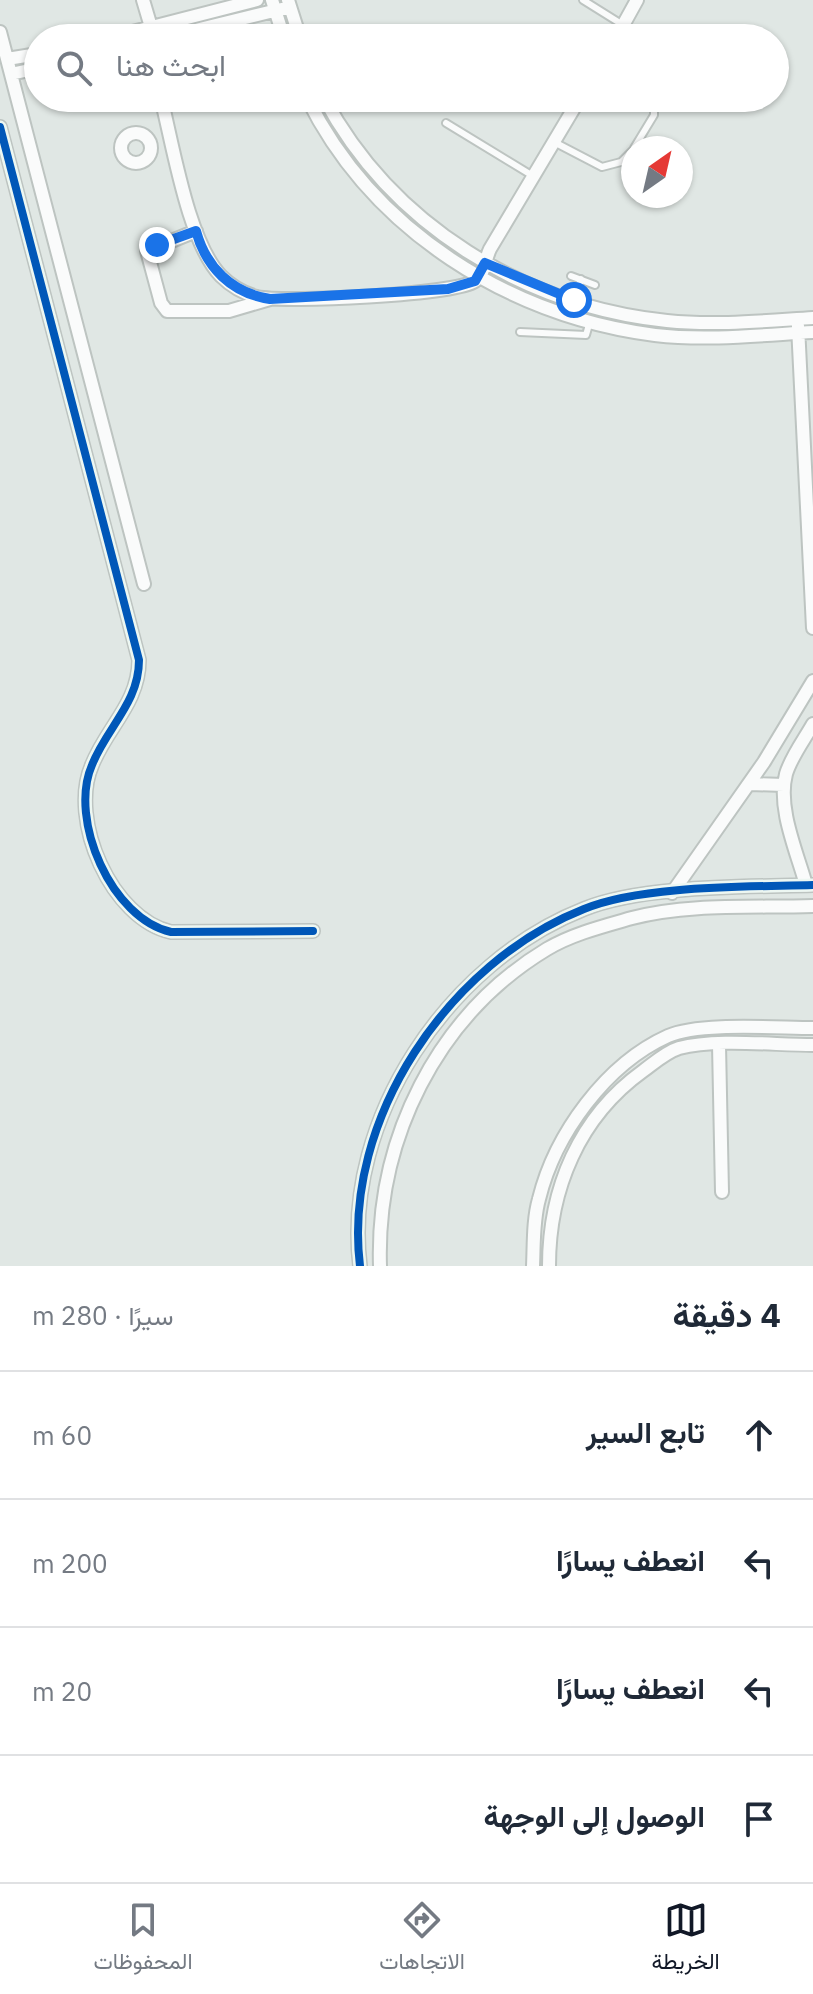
<!DOCTYPE html>
<html lang="ar">
<meta charset="utf-8">
<style>
body{margin:0;font-family:"IBM Plex Sans",Vazirmatn,sans-serif;background:#f6f6f7;color:#1f2937;direction:rtl}
.compass{position:absolute;left:621px;top:136px;width:72px;height:72px;border-radius:50%;background:#fff;box-shadow:0 2px 6px #0004;rotate:34deg}
.stop{position:absolute;width:24px;height:24px;margin:-18px;border:6px solid #1a73e8;border-radius:50%;background:#fff}
.stop.end{background:#1a73e8;border-color:#fff;box-shadow:0 2px 8px #0008}
.list{margin:0;padding:0;list-style:none}
h2{display:flex;justify-content:space-between;align-items:center;height:104px;margin:0;padding:0 32px;font-size:34px}
h2 small{font-size:26px;font-weight:400;color:#747a83}
.list li{display:grid;grid-template-columns:52px 1fr auto;gap:24px;align-items:center;box-sizing:border-box;height:128px;padding:0 32px;border-top:2px solid #e0e1e3}
.list b{display:block;font-size:30px;white-space:nowrap}
.list em{font-size:26px;font-style:normal;color:#747a83}
.icon{flex:none;width:44px;height:44px;fill:none;stroke:currentColor;stroke-width:2;stroke-linecap:round;stroke-linejoin:round}
.map{position:relative;flex:none;width:813px;height:1266px;overflow:hidden;direction:ltr}
.search{position:absolute;background:#fff;box-shadow:0 2px 6px #0004;left:24px;right:24px;top:24px;height:88px;display:flex;align-items:center;gap:20px;box-sizing:border-box;padding:0 28px;border-radius:44px;color:#747a83;font-size:30px}
.sheet{height:616px;background:#fff}
nav{display:flex;justify-content:space-around;align-items:center;box-sizing:border-box;height:112px;border-top:2px solid #e0e1e3;background:#fff;font-size:22px;color:#747a83}
nav a{display:grid;justify-items:center;gap:4px}
nav .on{color:#111827}
.map>svg:first-child{display:block}
.lines{fill:none;stroke-linecap:round;stroke-linejoin:round}
.service-casing{stroke:#bdc4c1;stroke-width:10}
.minor-casing{stroke:#bdc4c1;stroke-width:16}
.service{stroke:#fafbfb;stroke-width:6}
.minor{stroke:#fafbfb;stroke-width:12}
.cycleway-casing{stroke:#edf7f2;stroke-width:13}
.cycleway{stroke:#0057b8;stroke-width:8}
.route{stroke:#1a73e8;stroke-width:10}
</style>
<div class="map">
<svg width="813" height="1266" viewBox="0 0 813 1266">
<rect width="100%" height="100%" fill="#e0e7e4"/>
<g class="lines">
<g class="service-casing">
<path id="service" d="M583 0 623 25
M446 123 533 176
M554 142 602 167 621 162 633 150
M634 148 654 115V98
M571 276 595 285
M574 300 581 279
M520 332 586 335 590 321"/>
</g>
<g class="minor-casing">
<path id="minor" d="M143 0 151 27
M272 0 284 38
M288 0 300 38
M0 32 144 584
M109 38 257 0
M163 38 290 7
M616 38 637 0
M7 59 38 54
M11 74 38 68
M161 98C173 145 188 242 221 276 231 286 243 293 257 297 285 303 454 295 475 281 485 274 485 259 490 249L580 98
M307 98C373 231 509 316 655 335 707 341 761 335 813 332
M324 98C392 225 524 306 667 321 715 326 765 321 813 318
M0 127 139 660C139 703 107 727 92 765 68 820 112 919 171 932L313 931
M121 148a15 15 0 1 1 30 0a15 15 0 1 1-30 0Z
M196 231 147 251 161 303 167 311H229L270 299
M798 326 813 628
M750 784 784 785
M806 885C797 852 777 808 786 774 791 757 804 740 813 724
M672 893 764 762 813 681
M719 1045 722 1192
M360 1266C342 1119 449 962 584 909 642 885 749 887 813 885
M380 1266C376 1140 436 1016 547 949 572 934 604 926 632 918 689 903 754 908 813 906
M533 1266C534 1244 533 1220 539 1199 555 1134 606 1064 668 1036 699 1022 776 1028 813 1028
M549 1266C549 1189 579 1117 643 1071 654 1063 666 1052 679 1048 717 1038 773 1045 813 1045"/>
</g>
<use href="#service" class="service"/>
<use href="#minor" class="minor"/>
<g class="cycleway-casing">
<path id="cycleway" d="M0 127 139 660C139 703 107 727 92 765 68 820 112 919 171 932L313 931
M360 1266C342 1119 449 962 584 909 642 885 749 887 813 885"/>
</g>
<use href="#cycleway" class="cycleway"/>
</g>
<g class="lines">
<path class="route" d="M157 245 196 231C206 267 231 293 270 299L448 289 475 281 485 263 574 300"/>
</g>
</svg>
<svg class="compass" viewBox="-18 -18 36 36"><path d="M0-13l5 13h-10z" fill="#e53935"/><path d="M0 13l5-13h-10z" fill="#747a83"/></svg>
<div class="stop" style="left:574px;top:300px"></div>
<div class="stop end" style="left:157px;top:245px"></div>
<div class="search"><svg class="icon" aria-label="search" viewBox="0 0 24 24"><circle cx="10" cy="10" r="6"/><path d="M15 15l6 6"/></svg>ابحث هنا</div>
</div>
<section class="sheet">
<h2>4 دقيقة<small>سيرًا · 280 m</small></h2>
<ul class="list">
<li><svg class="icon" aria-label="ahead" viewBox="0 0 24 24"><path d="M12 20V5M6 11l6-6 6 6"/></svg><div><b>تابع السير</b></div><em>60 m</em></li>
<li><svg class="icon" aria-label="left" viewBox="0 0 24 24"><path d="M17 20v-9H6M10 6l-5 5 5 5"/></svg><div><b>انعطف يسارًا</b></div><em>200 m</em></li>
<li><svg class="icon" aria-label="left" viewBox="0 0 24 24"><path d="M17 20v-9H6M10 6l-5 5 5 5"/></svg><div><b>انعطف يسارًا</b></div><em>20 m</em></li>
<li><svg class="icon" aria-label="arrive" viewBox="0 0 24 24"><path d="M6 21V4h12l-3 4 3 4H6"/></svg><div><b>الوصول إلى الوجهة</b></div></li>
</ul>
</section>
<nav>
<a class="on"><svg class="icon" aria-label="map" viewBox="0 0 24 24"><path d="M3 6l6-2 6 2 6-2v14l-6 2-6-2-6 2zM9 4v14M15 6v14"/></svg>الخريطة</a>
<a><svg class="icon" aria-label="directions" viewBox="0 0 24 24"><path d="M12 3l9 9-9 9-9-9zM9 14v-3h6M13 9l2 2-2 2"/></svg>الاتجاهات</a>
<a><svg class="icon" aria-label="saved" viewBox="0 0 24 24"><path d="M7 4h10v16l-5-4-5 4z"/></svg>المحفوظات</a>
</nav>
